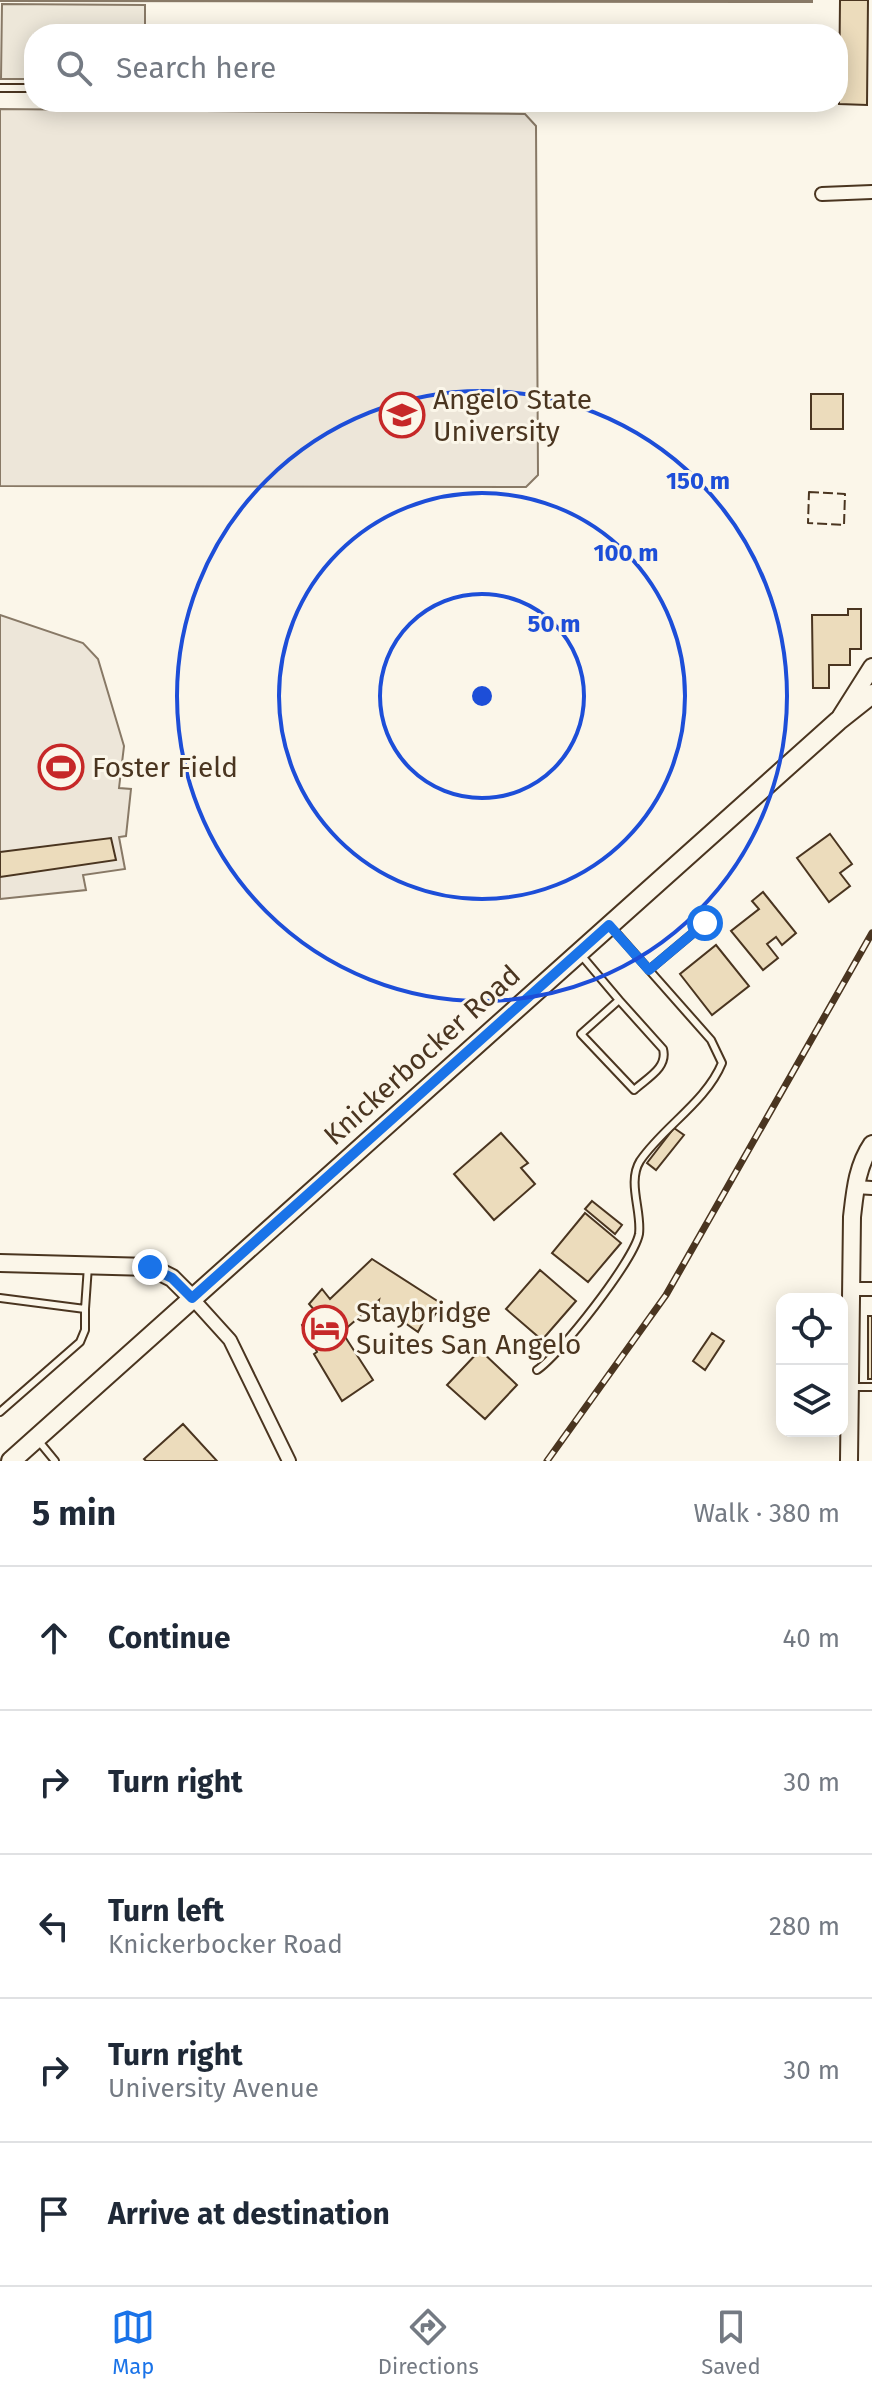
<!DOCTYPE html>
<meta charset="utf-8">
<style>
body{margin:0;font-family:"Fira Sans",sans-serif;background:#f2f2f3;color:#1f2937}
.controls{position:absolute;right:24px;bottom:24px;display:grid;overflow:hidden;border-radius:16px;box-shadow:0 4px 20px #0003}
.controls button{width:72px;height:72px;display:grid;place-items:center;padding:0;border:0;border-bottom:2px solid #e0e1e3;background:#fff;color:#1f2937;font:40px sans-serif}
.stop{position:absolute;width:24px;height:24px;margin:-18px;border:6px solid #1a73e8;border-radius:50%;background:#fff}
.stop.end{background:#1a73e8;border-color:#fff;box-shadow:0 2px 8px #0008}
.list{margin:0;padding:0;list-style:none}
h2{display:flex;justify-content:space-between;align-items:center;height:104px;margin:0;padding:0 32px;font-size:34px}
h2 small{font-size:26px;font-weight:400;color:#747a83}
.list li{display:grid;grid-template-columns:52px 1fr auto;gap:24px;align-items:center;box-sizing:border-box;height:144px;padding:0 32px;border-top:2px solid #e0e1e3}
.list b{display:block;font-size:30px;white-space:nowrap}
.list p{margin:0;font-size:26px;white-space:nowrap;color:#747a83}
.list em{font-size:26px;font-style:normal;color:#747a83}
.icon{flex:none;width:44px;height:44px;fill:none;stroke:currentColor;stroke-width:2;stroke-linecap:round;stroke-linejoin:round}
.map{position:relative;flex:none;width:872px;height:1461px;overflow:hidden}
.search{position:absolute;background:#fff;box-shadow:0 4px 20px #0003;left:24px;right:24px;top:24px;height:88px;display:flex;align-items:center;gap:20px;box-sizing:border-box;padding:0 28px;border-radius:32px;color:#747a83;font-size:30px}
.sheet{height:824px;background:#fff}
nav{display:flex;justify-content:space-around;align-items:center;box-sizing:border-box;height:112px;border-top:2px solid #e0e1e3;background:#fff;font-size:22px;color:#747a83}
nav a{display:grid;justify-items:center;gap:4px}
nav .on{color:#1a73e8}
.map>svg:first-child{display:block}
.green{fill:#ede6d9;stroke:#887966;stroke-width:2}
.cemetery{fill:url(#cemetery-stones);stroke:#887966;stroke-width:2}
.parking{fill:#ede7d9;stroke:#887966;stroke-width:2}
.building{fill:#ecdcbc;stroke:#4a3520;stroke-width:2}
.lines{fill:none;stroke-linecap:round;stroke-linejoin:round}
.service-casing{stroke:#4a3520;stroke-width:10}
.minor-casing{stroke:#4a3520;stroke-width:16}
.tertiary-casing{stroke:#4a3520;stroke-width:20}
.secondary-casing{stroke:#4a3520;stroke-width:22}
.service{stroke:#fbf6e9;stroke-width:6}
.minor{stroke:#fbf6e9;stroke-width:12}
.tertiary{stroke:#fbf6e9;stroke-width:16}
.secondary{stroke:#fbf6e9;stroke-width:18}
.rail-casing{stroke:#4a3520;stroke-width:7}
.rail{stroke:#fbf6e9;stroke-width:4;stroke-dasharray:12;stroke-linecap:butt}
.fence{stroke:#4a3520;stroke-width:2;stroke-dasharray:10 4;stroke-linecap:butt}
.route{stroke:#1a73e8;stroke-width:10}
.ring{fill:none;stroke:#1d4ed8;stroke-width:4}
.labels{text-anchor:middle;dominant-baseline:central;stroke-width:6;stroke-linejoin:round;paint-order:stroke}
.poi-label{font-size:28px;fill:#4a3520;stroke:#fbf6e9;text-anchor:start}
.street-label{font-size:28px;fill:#4a3520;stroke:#fbf6e9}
.centre{fill:#1d4ed8;stroke:#fbf6e9;stroke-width:4}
.ring-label{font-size:24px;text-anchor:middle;font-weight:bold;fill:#1d4ed8;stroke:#fbf6e9;stroke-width:6;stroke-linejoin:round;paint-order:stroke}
</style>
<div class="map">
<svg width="872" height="1461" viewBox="0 0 872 1461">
<defs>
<pattern id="cemetery-stones" width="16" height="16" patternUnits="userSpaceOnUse" patternTransform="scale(2)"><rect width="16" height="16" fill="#ede6d9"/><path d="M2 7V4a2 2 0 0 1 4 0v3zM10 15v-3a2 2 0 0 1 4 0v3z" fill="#cdc6ba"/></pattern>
</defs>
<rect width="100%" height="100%" fill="#fbf6e9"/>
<path class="green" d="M0 109 525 114 536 126 538 475 526 487 0 486Z
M0 615 83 643 98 659 124 746 119 788 131 789 126 836 119 837 125 869 83 875 86 890 0 899Z"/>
<path class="cemetery" d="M812 0V2L0 1V0Z"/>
<path class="parking" d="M2 4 145 5V34H34V79H1Z"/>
<path class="building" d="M840 0H868L867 105 839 104Z
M811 394H843V429H811Z
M848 609H861V649H850V665H829V688H813L812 615H848Z
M830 834 852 864 840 873 850 886 829 902 797 858Z
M111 838 116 860 0 877V852Z
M763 892 796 933 782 945 776 937 767 944 778 958 763 970 731 931 759 909 752 901Z
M716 945 749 986 712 1015 680 974Z
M674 1128 684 1135 656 1170 647 1163Z
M501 1133 528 1163 521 1168 535 1184 494 1220 454 1174Z
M592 1201 622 1225 615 1234 585 1209Z
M585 1213 621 1243 588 1282 552 1253Z
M372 1259 442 1304 432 1319 427 1315 418 1332 378 1304 379 1300 342 1332 373 1380 342 1401 314 1354 317 1352 311 1338 309 1339 302 1325 316 1312 309 1304 322 1289 330 1299Z
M540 1270 576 1301 542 1340 506 1309Z
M868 1316H872V1379H868Z
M712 1333 724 1341 705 1370 693 1361Z
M480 1350 517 1385 485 1419 447 1385Z
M183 1424 217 1461H146L144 1459Z"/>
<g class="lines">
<g class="service-casing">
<path id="service" d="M0 88H34
M581 955 619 1000 581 1034 634 1090C647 1078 668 1068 663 1049L619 1000
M649 970 705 923
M0 1298 85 1309 88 1266
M537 1370C560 1355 634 1260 639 1234 642 1211 627 1182 640 1161 663 1127 706 1102 722 1063L711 1040 612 928
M850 1387H872
M0 1412 80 1342 85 1330V1309
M37 1439 55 1461"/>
</g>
<g class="minor-casing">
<path id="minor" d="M822 194 872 192
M855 1187 872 1188
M851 1289H872
M192 1298 230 1340 289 1461"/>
</g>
<g class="tertiary-casing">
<path id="tertiary" d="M841 716 872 667
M0 1263 150 1267 172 1278 192 1298
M849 1461 852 1217C855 1191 857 1166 872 1144"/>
</g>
<g class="secondary-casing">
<path id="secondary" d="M11 1461 838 721 872 694"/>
</g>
<use href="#service" class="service"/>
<use href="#minor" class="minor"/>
<use href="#tertiary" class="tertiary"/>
<use href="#secondary" class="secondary"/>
<g class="rail-casing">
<path id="rail" d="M547 1461 666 1295 872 933"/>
</g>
<use href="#rail" class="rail"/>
<path class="fence" d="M809 492 845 494 844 525 808 523Z"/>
</g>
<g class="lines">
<path class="route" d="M150 1267 172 1278 192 1298 609 925 649 970 705 923"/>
</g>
<g class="ring">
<circle cx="482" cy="696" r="102"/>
<circle cx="482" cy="696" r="203"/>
<circle cx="482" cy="696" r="305"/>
</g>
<defs>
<g id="university-ring" transform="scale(2.3)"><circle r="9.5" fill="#fbf6e9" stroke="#c62828" stroke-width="1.5"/><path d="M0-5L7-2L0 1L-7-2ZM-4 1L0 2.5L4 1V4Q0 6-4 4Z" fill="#c62828"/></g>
<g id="stadium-ring" transform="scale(2.3)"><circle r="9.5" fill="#fbf6e9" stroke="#c62828" stroke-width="1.5"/><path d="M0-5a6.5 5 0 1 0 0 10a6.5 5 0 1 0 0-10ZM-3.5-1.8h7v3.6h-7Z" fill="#c62828"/></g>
<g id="hotel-ring" transform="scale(2.3)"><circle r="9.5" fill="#fbf6e9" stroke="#c62828" stroke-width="1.5"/><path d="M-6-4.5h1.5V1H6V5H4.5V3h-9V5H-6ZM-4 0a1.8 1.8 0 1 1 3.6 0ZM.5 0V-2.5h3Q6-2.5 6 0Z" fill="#c62828"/></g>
</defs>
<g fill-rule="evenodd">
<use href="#university-ring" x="402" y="415"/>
<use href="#stadium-ring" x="61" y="767"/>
<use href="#hotel-ring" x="325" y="1328"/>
</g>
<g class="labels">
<g class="poi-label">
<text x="433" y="399">Angelo State<tspan x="433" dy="32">University</tspan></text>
<text x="92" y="767">Foster Field</text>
<text x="356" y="1312">Staybridge<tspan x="356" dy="32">Suites San Angelo</tspan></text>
</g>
<g class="street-label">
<text transform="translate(422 1055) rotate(-42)">Knickerbocker Road</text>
</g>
</g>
<circle cx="482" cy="696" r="12" class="centre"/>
<g class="ring-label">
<text x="698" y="489">150 m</text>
<text x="626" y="561">100 m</text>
<text x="554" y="632">50 m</text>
</g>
</svg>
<div class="controls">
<button><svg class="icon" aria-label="locate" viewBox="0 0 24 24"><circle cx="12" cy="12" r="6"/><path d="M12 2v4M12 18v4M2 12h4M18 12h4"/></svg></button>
<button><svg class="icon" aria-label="layers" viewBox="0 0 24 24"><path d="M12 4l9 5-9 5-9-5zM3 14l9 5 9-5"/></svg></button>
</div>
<div class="stop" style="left:705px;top:923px"></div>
<div class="stop end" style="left:150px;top:1267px"></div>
<div class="search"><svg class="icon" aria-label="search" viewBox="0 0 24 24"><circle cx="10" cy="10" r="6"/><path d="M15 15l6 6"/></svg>Search here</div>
</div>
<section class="sheet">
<h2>5 min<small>Walk · 380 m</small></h2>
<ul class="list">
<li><svg class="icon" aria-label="ahead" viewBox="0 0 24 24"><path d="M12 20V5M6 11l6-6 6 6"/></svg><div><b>Continue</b></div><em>40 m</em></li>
<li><svg class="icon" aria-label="right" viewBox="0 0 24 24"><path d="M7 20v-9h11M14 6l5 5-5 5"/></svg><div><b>Turn right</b></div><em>30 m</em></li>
<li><svg class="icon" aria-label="left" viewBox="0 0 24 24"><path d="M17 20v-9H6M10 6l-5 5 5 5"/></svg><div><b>Turn left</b><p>Knickerbocker Road</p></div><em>280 m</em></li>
<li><svg class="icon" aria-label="right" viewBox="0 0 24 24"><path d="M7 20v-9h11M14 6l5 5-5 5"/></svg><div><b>Turn right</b><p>University Avenue</p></div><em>30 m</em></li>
<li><svg class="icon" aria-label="arrive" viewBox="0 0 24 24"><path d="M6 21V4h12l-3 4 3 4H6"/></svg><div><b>Arrive at destination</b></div></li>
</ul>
</section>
<nav>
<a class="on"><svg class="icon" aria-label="map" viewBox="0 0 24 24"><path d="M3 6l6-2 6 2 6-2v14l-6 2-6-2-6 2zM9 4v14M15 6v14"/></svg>Map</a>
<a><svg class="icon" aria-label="directions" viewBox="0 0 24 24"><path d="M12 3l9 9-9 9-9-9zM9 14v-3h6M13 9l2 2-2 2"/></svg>Directions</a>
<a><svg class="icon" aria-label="saved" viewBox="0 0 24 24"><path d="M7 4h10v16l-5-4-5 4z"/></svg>Saved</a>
</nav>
